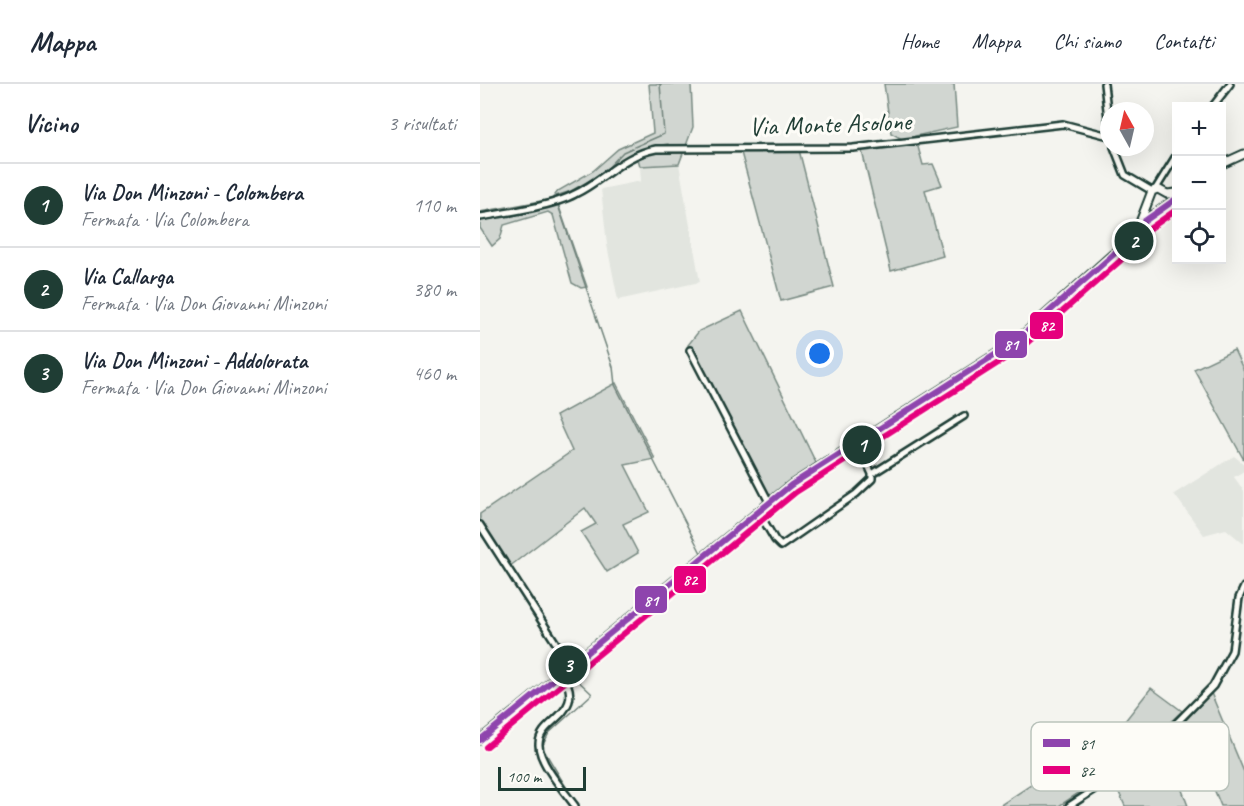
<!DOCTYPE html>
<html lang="it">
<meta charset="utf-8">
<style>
body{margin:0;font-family:Caveat,sans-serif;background:#f6f6f7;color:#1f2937}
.controls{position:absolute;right:18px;top:18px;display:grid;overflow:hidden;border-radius:0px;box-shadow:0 6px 24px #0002}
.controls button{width:54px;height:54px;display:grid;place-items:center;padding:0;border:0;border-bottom:2px solid #e0e1e3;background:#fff;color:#1f2937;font:30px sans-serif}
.compass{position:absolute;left:620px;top:18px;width:54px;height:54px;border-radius:50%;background:#fff;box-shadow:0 6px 24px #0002;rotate:352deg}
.scale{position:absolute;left:18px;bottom:15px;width:88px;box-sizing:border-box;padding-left:6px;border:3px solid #1f3d34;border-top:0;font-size:16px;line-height:21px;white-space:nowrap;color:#1f3d34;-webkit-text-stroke:4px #fdfcf7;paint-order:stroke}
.you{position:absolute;left:340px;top:270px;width:21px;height:21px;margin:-15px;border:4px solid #fff;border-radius:50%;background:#1a73e8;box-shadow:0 0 0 9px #1a73e833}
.badge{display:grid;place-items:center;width:39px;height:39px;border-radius:50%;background:#1f3d34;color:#fff;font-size:20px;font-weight:700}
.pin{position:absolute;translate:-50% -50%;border:3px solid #fff;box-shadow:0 2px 6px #0006}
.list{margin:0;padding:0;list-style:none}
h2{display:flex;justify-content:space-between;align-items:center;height:78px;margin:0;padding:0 24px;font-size:26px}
h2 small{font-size:20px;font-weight:400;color:#747a83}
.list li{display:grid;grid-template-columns:39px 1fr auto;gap:18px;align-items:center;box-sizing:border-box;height:84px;padding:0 24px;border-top:2px solid #e0e1e3}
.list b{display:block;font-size:22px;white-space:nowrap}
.list p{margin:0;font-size:20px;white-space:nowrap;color:#747a83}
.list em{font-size:20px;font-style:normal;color:#747a83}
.icon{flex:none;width:33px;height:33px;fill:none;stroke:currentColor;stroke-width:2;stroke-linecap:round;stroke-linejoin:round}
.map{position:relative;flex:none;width:764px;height:722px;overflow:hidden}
header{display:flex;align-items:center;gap:36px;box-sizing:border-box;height:84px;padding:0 30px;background:#fff;border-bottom:2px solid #e0e1e3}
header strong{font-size:28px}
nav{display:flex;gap:33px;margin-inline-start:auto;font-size:21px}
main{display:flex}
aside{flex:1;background:#fff}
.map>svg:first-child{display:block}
.built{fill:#e2e5df}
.green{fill:#d1d6d1;stroke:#788a82;stroke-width:1.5}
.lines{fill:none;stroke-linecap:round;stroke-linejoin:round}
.stream{stroke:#6e8179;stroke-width:1.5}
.minor-casing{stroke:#1f3d34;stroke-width:10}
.tertiary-casing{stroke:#1f3d34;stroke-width:11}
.minor{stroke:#fdfcf7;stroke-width:5}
.tertiary{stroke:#fdfcf7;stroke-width:7}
.bus-1-casing{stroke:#fdfcf7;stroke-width:10}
.bus-2-casing{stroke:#fdfcf7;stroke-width:10}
.bus-1{stroke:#8e44ad;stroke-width:6}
.bus-2{stroke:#e5007d;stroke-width:6}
.labels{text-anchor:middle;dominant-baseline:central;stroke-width:6;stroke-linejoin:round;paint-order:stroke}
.street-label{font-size:26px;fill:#1f3d34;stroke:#fdfcf7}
.key{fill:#fdfcf7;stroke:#bac3bc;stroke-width:1.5}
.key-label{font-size:16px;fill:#1f3d34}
.line-badge{stroke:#fdfcf7;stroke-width:2}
.badge-label{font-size:16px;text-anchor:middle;font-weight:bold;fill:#fff}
</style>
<header>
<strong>Mappa</strong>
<nav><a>Home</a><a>Mappa</a><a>Chi siamo</a><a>Contatti</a></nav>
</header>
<main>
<aside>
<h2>Vicino<small>3 risultati</small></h2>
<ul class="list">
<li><span class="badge">1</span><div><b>Via Don Minzoni - Colombera</b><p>Fermata · Via Colombera</p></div><em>110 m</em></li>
<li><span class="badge">2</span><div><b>Via Callarga</b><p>Fermata · Via Don Giovanni Minzoni</p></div><em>380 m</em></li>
<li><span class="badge">3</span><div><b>Via Don Minzoni - Addolorata</b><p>Fermata · Via Don Giovanni Minzoni</p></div><em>460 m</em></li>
</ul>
</aside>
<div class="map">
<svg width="764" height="722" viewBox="0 0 764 722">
<rect width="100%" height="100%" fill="#f4f4ef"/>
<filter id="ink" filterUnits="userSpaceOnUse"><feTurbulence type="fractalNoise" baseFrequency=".0167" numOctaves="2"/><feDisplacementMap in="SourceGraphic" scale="12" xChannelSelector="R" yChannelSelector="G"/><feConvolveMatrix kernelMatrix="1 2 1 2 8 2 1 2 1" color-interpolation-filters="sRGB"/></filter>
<g filter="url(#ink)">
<path class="built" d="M199 80 220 198 138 216 127 161 121 105 161 97 160 82Z
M754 372 764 380V387L754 393 764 407V460L746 445 724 451 694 410Z"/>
<path class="green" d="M169 0H211L213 43 199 80 160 82 157 71 190 66 188 60C137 65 120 100 76 114L107 203 101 204 92 199 73 131 68 128 24 141 20 155 12 162 0 144V128L72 115 78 107 113 87 138 65 173 49Z
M404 0H474L477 43 435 52 443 81 453 80 462 101 445 106 463 172 411 187 381 63 424 56 411 49Z
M259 61 318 62 354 203 301 217Z
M262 227 336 379 290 413 271 385 208 261 219 247Z
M754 266 764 287V376L714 285Z
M136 299 175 375 145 381 169 428 143 440 158 469 127 488 101 448 116 440 105 424 29 483 0 438V430L92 367 76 332Z
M671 604 702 627 653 673 579 722H519L641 642Z
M731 609 764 688V722H741L706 636Z
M684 658 708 722H645L634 697 659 680Z"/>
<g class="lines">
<path class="stream" d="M76 112 91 107 123 89 143 68 184 50 180 0
M78 121 133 283 135 301 222 471
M92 713 62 663 69 649 112 610 91 590 226 477 225 475"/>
<g class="minor-casing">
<path id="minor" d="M624 0 629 43
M733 22 750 0
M634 63 645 91 672 107
M675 106 696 72
M0 133C25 129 73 122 95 110 124 96 143 71 176 65L373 64 583 40 629 52
M210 266 289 418
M392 390 484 332
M278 427 295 456 301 462 376 410 392 395V390L377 358
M0 441 90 581
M81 588C110 631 58 634 59 661 59 679 85 708 95 722
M589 722 659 677 733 602 752 567 759 514 764 503"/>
</g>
<g class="tertiary-casing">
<path id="tertiary" d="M742 80 764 70
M659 141 696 115
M0 656 311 401 535 258 643 161 659 141 672 107 678 105 687 110 696 109"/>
</g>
<use href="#minor" class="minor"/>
<use href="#tertiary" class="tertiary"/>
<g class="bus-1-casing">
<path id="bus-1" d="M0 656 311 401 535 258 634 170 659 141 696 115"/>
</g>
<g class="bus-2-casing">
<path id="bus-2" d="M6 663 316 408 540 265 640 177 665 148 696 126"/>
</g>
<use href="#bus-1" class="bus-1"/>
<use href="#bus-2" class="bus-2"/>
</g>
</g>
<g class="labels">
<g class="street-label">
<text transform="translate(350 40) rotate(-2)">Via Monte Asolone</text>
</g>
</g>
<rect x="551" y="638" width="198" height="69" rx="9" class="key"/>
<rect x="563" y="655" width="27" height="8" fill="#8e44ad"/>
<rect x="563" y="682" width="27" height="8" fill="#e5007d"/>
<g class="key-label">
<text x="600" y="665">81</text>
<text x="600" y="692">82</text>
</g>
<g class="line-badge">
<rect x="549" y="227" width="35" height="29" rx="6" fill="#e5007d"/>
<rect x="514" y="246" width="34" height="29" rx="6" fill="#8e44ad"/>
<rect x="193" y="481" width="34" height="29" rx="6" fill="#e5007d"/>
<rect x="154" y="501" width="34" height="29" rx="6" fill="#8e44ad"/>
</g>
<g class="badge-label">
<text x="567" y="247">82</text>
<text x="531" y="266">81</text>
<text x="210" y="501">82</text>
<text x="171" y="522">81</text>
</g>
</svg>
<div class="controls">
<button>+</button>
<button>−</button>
<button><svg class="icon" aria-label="locate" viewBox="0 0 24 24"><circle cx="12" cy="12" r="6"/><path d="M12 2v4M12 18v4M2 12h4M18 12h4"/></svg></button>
</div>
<svg class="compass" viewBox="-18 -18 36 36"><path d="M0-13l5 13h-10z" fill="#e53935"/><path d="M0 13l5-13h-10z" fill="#747a83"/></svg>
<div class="scale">100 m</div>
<div class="you"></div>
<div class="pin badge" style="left:382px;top:361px">1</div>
<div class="pin badge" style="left:654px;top:157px">2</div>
<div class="pin badge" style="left:88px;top:581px">3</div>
</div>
</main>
